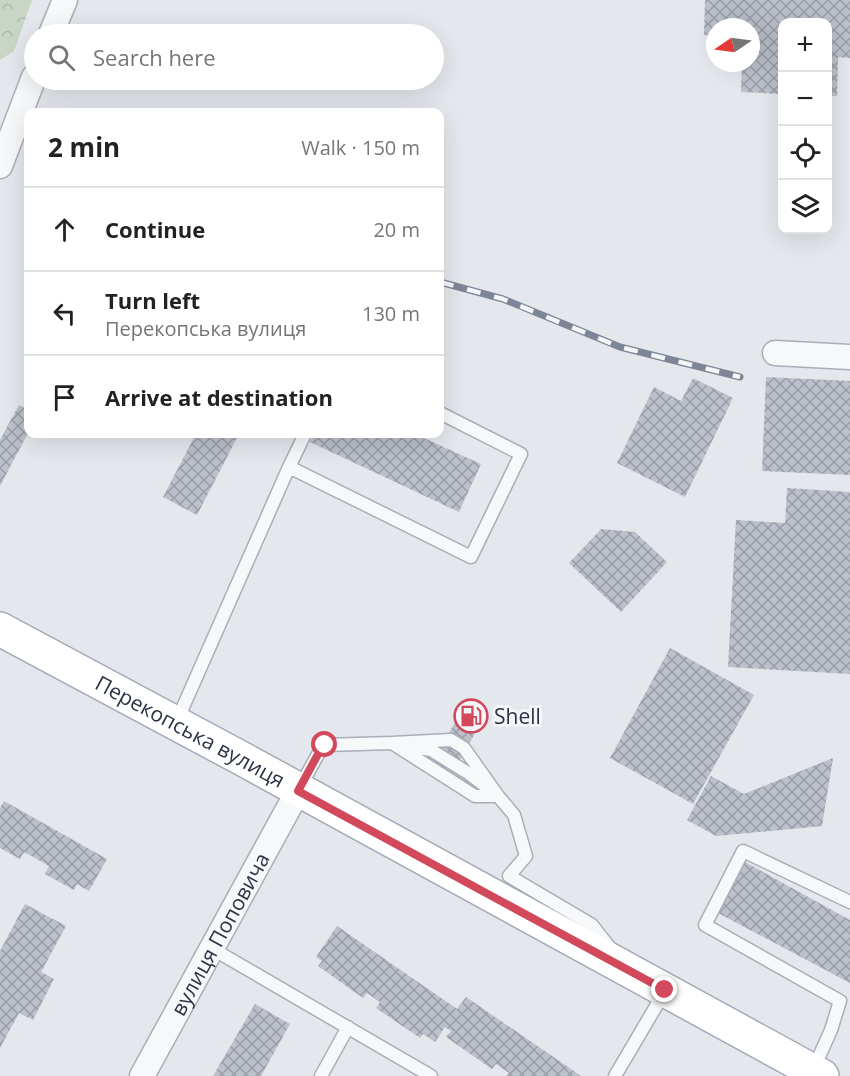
<!DOCTYPE html>
<meta charset="utf-8">
<style>
body{margin:0;font-family:"Open Sans",sans-serif;background:#f2f2f2;color:#222}
.controls{position:absolute;right:18px;top:18px;display:grid;overflow:hidden;border-radius:12px;box-shadow:0 6px 24px #0002}
.controls button{width:54px;height:54px;display:grid;place-items:center;padding:0;border:0;border-bottom:2px solid #e0e0e0;background:#fff;color:#222;font:30px sans-serif}
.compass{position:absolute;left:706px;top:18px;width:54px;height:54px;border-radius:50%;background:#fff;box-shadow:0 6px 24px #0002;rotate:257deg}
.stop{position:absolute;width:18px;height:18px;margin:-14px;border:4px solid #d1495b;border-radius:50%;background:#fff}
.stop.end{background:#d1495b;border-color:#fff;box-shadow:0 2px 6px #0008}
.list{margin:0;padding:0;list-style:none}
h2{display:flex;justify-content:space-between;align-items:center;height:78px;margin:0;padding:0 24px;font-size:26px}
h2 small{font-size:20px;font-weight:400;color:#767676}
.list li{display:grid;grid-template-columns:39px 1fr auto;gap:18px;align-items:center;box-sizing:border-box;height:84px;padding:0 24px;border-top:2px solid #e0e0e0}
.list b{display:block;font-size:22px;white-space:nowrap}
.list p{margin:0;font-size:20px;white-space:nowrap;color:#767676}
.list em{font-size:20px;font-style:normal;color:#767676}
.icon{flex:none;width:33px;height:33px;fill:none;stroke:currentColor;stroke-width:2;stroke-linecap:round;stroke-linejoin:round}
.map{position:relative;flex:none;width:850px;height:1076px;overflow:hidden}
.search{position:absolute;background:#fff;box-shadow:0 6px 24px #0002;left:24px;top:24px;width:420px;height:66px;display:flex;align-items:center;gap:15px;box-sizing:border-box;padding:0 21px;border-radius:33px;color:#767676;font-size:22px}
.panel{position:absolute;background:#fff;box-shadow:0 6px 24px #0002;left:24px;top:108px;width:420px;height:330px;border-radius:12px}
.map>svg:first-child{display:block}
.forest{fill:url(#forest-crowns)}
.building{fill:url(#building-cross-hatch)}
.lines{fill:none;stroke-linecap:round;stroke-linejoin:round}
.lane-casing{stroke:#a9aeb7;stroke-width:15}
.street-casing{stroke:#a9aeb7;stroke-width:27}
.primary-casing{stroke:#a3abb8;stroke-width:36}
.lane{stroke:#f7f8fa;stroke-width:12}
.street{stroke:#f7f8fa;stroke-width:24}
.primary{stroke:#fff;stroke-width:33}
.rail-casing{stroke:#7d8696;stroke-width:7}
.rail{stroke:#f4f6f9;stroke-width:4.5;stroke-dasharray:14;stroke-linecap:butt}
.route{stroke:#d1495b;stroke-width:8}
.labels{text-anchor:middle;dominant-baseline:central;stroke-width:6;stroke-linejoin:round;paint-order:stroke}
.poi-label{font-size:21px;fill:#2b3445;stroke:#f4f6f9;text-anchor:start}
.street-label{font-size:21px;fill:#2b3445;stroke:#f4f6f9}
</style>
<div class="map">
<svg width="850" height="1076" viewBox="0 0 850 1076">
<defs>
<pattern id="forest-crowns" width="20" height="18" patternUnits="userSpaceOnUse" patternTransform="scale(1.5)"><rect width="20" height="18" fill="#c9d6c5"/><path d="M2 6a3 3 0 1 1 6 0M12 15a3 3 0 1 1 6 0" fill="none" stroke="#adb8ab"/></pattern>
<pattern id="building-cross-hatch" width="8" height="8" patternUnits="userSpaceOnUse" patternTransform="scale(1.5)"><rect width="8" height="8" fill="#bbc0ca"/><path d="M0 0l8 8M0 8l8-8" fill="none" stroke="#989da6"/></pattern>
</defs>
<rect width="100%" height="100%" fill="#e4e7ec"/>
<path class="forest" d="M0 0H32L14 51 0 60Z"/>
<path class="building" d="M705 0H850V58L838 57 837 96H828V22H782V94L741 92 742 63H751V27H715V35H704Z
M766 377 850 381V475L762 471Z
M693 378 733 398 685 497 617 463 654 387 681 401Z
M19 405 28 410V433L0 486V440Z
M196 434H239L197 515 163 497Z
M314 434H415L481 464 459 512 310 442Z
M787 488 850 492V674L728 667 736 520 785 523Z
M601 529 635 532 667 562 621 612 569 563Z
M670 648 754 695 693 804 610 758Z
M466 702 486 713 460 760 476 770 463 793 413 765 427 740 441 748Z
M833 758 822 826 716 836 687 820 711 776 744 794Z
M4 801 107 859 89 891 77 884 74 890 45 874 49 866 24 852 20 859 0 848V808Z
M745 862 850 920V983L718 913Z
M25 904 66 926 41 972 54 979 33 1020 19 1013 0 1048V951Z
M337 926 457 1009 466 997 581 1076H506L509 1073 496 1064 492 1069 446 1037 451 1031 445 1027 435 1042 423 1034 420 1038 376 1008 380 1002 367 993 363 998 318 966 322 961 316 957Z
M255 1004 290 1024 261 1076H213Z"/>
<g class="lines">
<g class="lane-casing">
<path id="lane" d="M289 467 471 557 521 454 440 413
M176 723 289 467 305 434
M392 743 451 740 464 748 498 796
M412 747 431 750 468 773 488 788
M299 789 317 756 325 745 392 743 475 796H498L514 815 526 856 509 876 592 925 610 948
M211 948 431 1076
M813 1070 831 1030 840 1001 705 925 743 851 850 902
M321 1076 348 1027
M615 1076 665 991"/>
</g>
<g class="street-casing">
<g id="street">
<path d="M51 34 65 0"/>
<path d="M0 166 34 77"/>
<path d="M775 353 850 357"/>
<path id="s1" d="M142 1076 298 791"/>
</g>
</g>
<g class="primary-casing">
<g id="primary">
<path id="s2" d="M0 629 239 757 822 1076"/>
</g>
</g>
<use href="#lane" class="lane"/>
<use href="#street" class="street"/>
<use href="#primary" class="primary"/>
<g class="rail-casing">
<path id="rail" d="M440 282 503 299 620 347 740 377"/>
</g>
<use href="#rail" class="rail"/>
</g>
<g class="lines">
<path class="route" d="M325 745 317 756 298 791 665 990"/>
</g>
<defs>
<g id="fuel-ring" transform="scale(1.725)"><circle r="9.5" fill="#f4f6f9" stroke="#d1495b" stroke-width="1.5"/><path d="M-5.5-6h7V0h2V4h1.3V-2.5L3-4.5l.8-.8L6-3V5H2.5V1h-1V6h-7ZM-4.2-4.7v3.2H.2V-4.7Z" fill="#d1495b"/></g>
</defs>
<g fill-rule="evenodd">
<use href="#fuel-ring" x="471" y="716"/>
</g>
<g class="labels">
<g class="poi-label">
<text x="494" y="716">Shell</text>
</g>
<g class="street-label">
<text stroke="none"><textPath href="#s2" startOffset="216">Перекопська вулиця</textPath></text>
<text stroke="none"><textPath href="#s1" startOffset="162">вулиця Поповича</textPath></text>
</g>
</g>
</svg>
<div class="controls">
<button>+</button>
<button>−</button>
<button><svg class="icon" aria-label="locate" viewBox="0 0 24 24"><circle cx="12" cy="12" r="6"/><path d="M12 2v4M12 18v4M2 12h4M18 12h4"/></svg></button>
<button><svg class="icon" aria-label="layers" viewBox="0 0 24 24"><path d="M12 4l9 5-9 5-9-5zM3 14l9 5 9-5"/></svg></button>
</div>
<svg class="compass" viewBox="-18 -18 36 36"><path d="M0-13l5 13h-10z" fill="#e53935"/><path d="M0 13l5-13h-10z" fill="#767676"/></svg>
<div class="stop" style="left:325px;top:745px"></div>
<div class="stop end" style="left:665px;top:990px"></div>
<div class="search"><svg class="icon" aria-label="search" viewBox="0 0 24 24"><circle cx="10" cy="10" r="6"/><path d="M15 15l6 6"/></svg>Search here</div>
<section class="panel">
<h2>2 min<small>Walk · 150 m</small></h2>
<ul class="list">
<li><svg class="icon" aria-label="ahead" viewBox="0 0 24 24"><path d="M12 20V5M6 11l6-6 6 6"/></svg><div><b>Continue</b></div><em>20 m</em></li>
<li><svg class="icon" aria-label="left" viewBox="0 0 24 24"><path d="M17 20v-9H6M10 6l-5 5 5 5"/></svg><div><b>Turn left</b><p>Перекопська вулиця</p></div><em>130 m</em></li>
<li><svg class="icon" aria-label="arrive" viewBox="0 0 24 24"><path d="M6 21V4h12l-3 4 3 4H6"/></svg><div><b>Arrive at destination</b></div></li>
</ul>
</section>
</div>
